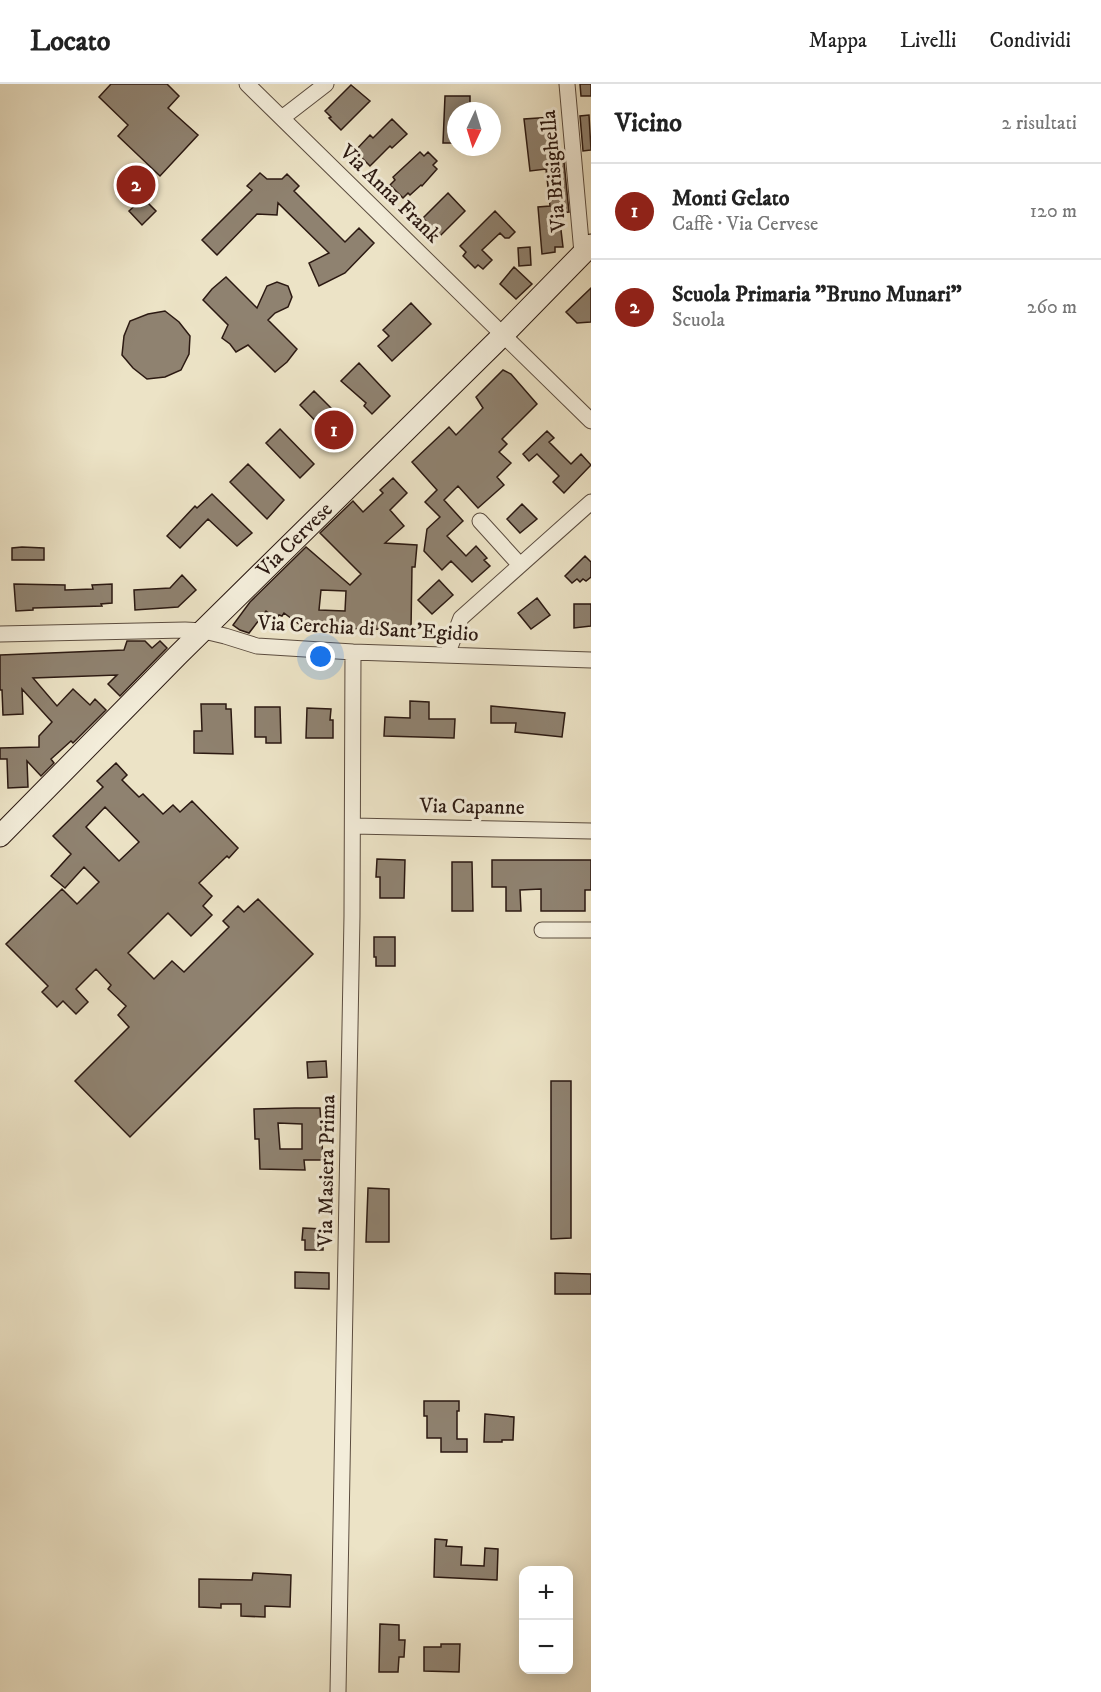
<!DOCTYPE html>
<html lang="it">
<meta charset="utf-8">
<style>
body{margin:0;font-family:"IM FELL DW Pica",serif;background:#f6f6f6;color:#222}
.controls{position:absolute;right:18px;bottom:18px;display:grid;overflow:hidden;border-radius:12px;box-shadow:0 3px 15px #0003}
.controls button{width:54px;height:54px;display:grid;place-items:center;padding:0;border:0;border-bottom:2px solid #e0e0e0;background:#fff;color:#222;font:30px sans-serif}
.compass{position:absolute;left:447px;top:18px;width:54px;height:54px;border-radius:50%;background:#fff;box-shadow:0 3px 15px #0003;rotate:184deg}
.you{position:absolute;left:321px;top:573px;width:21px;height:21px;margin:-15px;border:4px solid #fff;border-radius:50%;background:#1a73e8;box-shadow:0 0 0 9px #1a73e833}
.badge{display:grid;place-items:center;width:39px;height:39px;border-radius:50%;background:#8f2418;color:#fff;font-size:20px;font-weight:700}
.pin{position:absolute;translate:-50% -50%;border:3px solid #fff;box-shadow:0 2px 6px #0006}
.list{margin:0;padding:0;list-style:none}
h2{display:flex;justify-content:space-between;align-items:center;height:78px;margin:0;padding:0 24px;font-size:26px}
h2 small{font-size:20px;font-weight:400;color:#767676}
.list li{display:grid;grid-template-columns:39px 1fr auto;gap:18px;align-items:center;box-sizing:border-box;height:96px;padding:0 24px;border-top:2px solid #e0e0e0}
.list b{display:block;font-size:22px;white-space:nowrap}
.list p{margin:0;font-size:20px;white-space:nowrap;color:#767676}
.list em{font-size:20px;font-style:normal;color:#767676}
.map{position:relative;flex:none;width:591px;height:1608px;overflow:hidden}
header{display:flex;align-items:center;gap:36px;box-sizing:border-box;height:84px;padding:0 30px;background:#fff;border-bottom:2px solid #e0e0e0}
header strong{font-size:28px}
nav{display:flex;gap:33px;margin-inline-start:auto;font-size:21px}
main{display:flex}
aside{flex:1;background:#fff}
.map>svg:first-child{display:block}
.building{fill:#8f8270;stroke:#2b1912;stroke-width:1.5;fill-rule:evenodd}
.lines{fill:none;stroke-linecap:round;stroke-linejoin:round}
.street-casing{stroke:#5b4c3f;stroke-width:17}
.secondary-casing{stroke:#2b1912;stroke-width:23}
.street{stroke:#f3edda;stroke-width:15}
.secondary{stroke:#f3edda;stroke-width:21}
.labels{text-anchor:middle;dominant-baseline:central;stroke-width:6;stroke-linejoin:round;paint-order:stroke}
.street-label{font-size:21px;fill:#2b1912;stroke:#f3edda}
</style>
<header>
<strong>Locato</strong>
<nav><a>Mappa</a><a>Livelli</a><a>Condividi</a></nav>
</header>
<main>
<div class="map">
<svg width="591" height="1608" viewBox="0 0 591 1608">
<rect width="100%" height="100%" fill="#ece3c6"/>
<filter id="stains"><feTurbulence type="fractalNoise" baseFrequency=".00333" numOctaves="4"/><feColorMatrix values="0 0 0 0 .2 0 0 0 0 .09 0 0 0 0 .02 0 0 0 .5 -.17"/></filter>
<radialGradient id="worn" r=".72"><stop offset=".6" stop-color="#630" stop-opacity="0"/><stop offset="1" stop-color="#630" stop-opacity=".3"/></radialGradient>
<path class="building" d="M111 0H167L179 12 168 24 198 51 160 92 118 52 128 41 99 13Z
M580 0H591V12H581Z
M351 1 370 17 341 46 329 34 331 33 325 27Z
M445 12H470V27H456V59H443Z
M589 31 591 66 583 67 580 32Z
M553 33 558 78H564L569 128 559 129 563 163H555V168L542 170 538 123 550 122 546 85 530 87 524 35Z
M392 35 407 50 392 64 390 62 370 82 355 67 370 51 373 54Z
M420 68 424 72 428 68 437 77 433 81 437 85 422 102 421 101 410 111 408 109 403 114 390 101 395 96 393 93Z
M260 89 267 95H282L287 90 299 102 294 107 345 158 359 144 374 159 345 189 319 202 309 179 329 169 278 119 277 131 257 130 217 171 202 156 252 106 247 102Z
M448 109 465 127 440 152 423 134Z
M143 114 156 127 142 141 129 127Z
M495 127 515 148 509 154H505L500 149 482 166 492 176 483 185 478 181 475 184 463 172 466 168 460 162Z
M530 163 531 181 519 182 518 164Z
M514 183 532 200 516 215 500 200Z
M226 193 257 224 267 202 277 198 288 202 292 213 288 223 275 229 268 236 297 265 287 278 275 288 248 261 236 268 230 260 222 254 228 241 203 216 212 205Z
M591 204V238L577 239 566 228Z
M411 219 431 240 392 277 378 262 389 252 383 246Z
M165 227 179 238 190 252 189 270 181 286 165 293 147 295 133 284 122 271 124 252 130 237 148 230Z
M359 279 390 312 372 330 364 322 366 319 341 297Z
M503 286 511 290 537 320 502 355 507 360 499 368 511 379 497 393 504 401 478 424 458 402 444 416 463 437 447 452 466 472 476 462 487 474 484 476 490 482 472 498 451 477 442 486 424 467 427 445 440 433 425 418 437 406 412 378 449 343 456 351 483 324 476 313Z
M314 307 349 342 334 356 300 321Z
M280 345 314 380 300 394 266 359Z
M547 347 554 354 549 358 571 380 581 370 591 381 564 409 553 398 559 392 537 370 529 377 523 370Z
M248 380 284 416 267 435 230 398Z
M393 394 407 409 390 426 404 442 385 459 417 461 415 483H412L411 546 329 544V538L310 537 308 547 284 529 282 532 279 531 276 535 266 527 249 549 240 546 233 541 250 518 306 463 350 501 361 490 320 449 353 417 363 428 383 409 380 406ZM321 506 346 507 345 527 319 526Z
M212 410 252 449 237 462 208 435 180 464 167 452 195 422 197 424Z
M522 420 537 435 520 449 507 435Z
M22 463 44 464V476H12V464Z
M585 472 591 478V493L586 497 583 495 580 498 577 495 572 499 565 492Z
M182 491 196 506 178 523 135 526 134 506 170 504Z
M439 496 453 511 432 530 418 516Z
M14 500 65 501V506L93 505 92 501 112 500V519L101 520 102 522 33 524V526L16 527Z
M537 514 550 531 531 545 518 529Z
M574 520H591V542L574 544Z
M127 557H145L152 564 160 557 167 564 120 612 108 600 117 591 33 594 57 622 73 605 90 621 95 615 106 626 73 659 71 657 51 675 54 679 41 692 27 677 28 703 8 704 7 675H0V664L39 663V652L52 638 22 605 23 630 3 631 2 606H0V571L124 566Z
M410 617 429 618V635H455L454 654 384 652 385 633 410 634Z
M201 620H226V625H231L233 670 194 669V647H202Z
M491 622 565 629 562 653 515 648 516 639H491Z
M255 623H280L281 659H266V653H255Z
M307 624 331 625 330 636H333V654H306Z
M116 679 127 691 122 696 139 713 143 710 163 730 173 721 180 728 192 717 238 764 229 774 227 772 199 799 212 812 203 822 212 831 191 852 168 829 128 869 154 895 172 877 184 888 229 843 223 837 238 822 244 828 258 815 313 870 130 1053 75 997 129 943 118 931 126 922 108 905 111 901 96 885 76 905 88 918 76 930 63 917 57 923 42 908 48 902 6 860 62 805 77 820 99 798 84 783 65 804 51 792 71 770 53 752 103 703 97 697ZM105 723 139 758 119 777 86 743Z
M377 775 405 776 404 814H380V793H376Z
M492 776H591V806H585V827H541V805L520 806 521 827H506V803H492Z
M452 778H472L473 827H452Z
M374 853H395V882H376V873H374Z
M326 977 327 993 308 994 307 978Z
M551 997H571V1154L551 1155Z
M295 1024H320L323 1076H304L305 1086 260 1085 259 1055H255L254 1025ZM278 1039 302 1040V1065H280Z
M368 1104 389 1105V1158H366Z
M303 1144 323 1145V1166H305V1156H302Z
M295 1188 329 1189V1205L295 1204Z
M555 1189 591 1190V1210H555Z
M424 1317H459V1327H457V1355H467V1368H441V1354H427V1332H424Z
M485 1330 514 1333 513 1356H502V1358H484Z
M435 1455 447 1456 446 1462 462 1463 461 1481 484 1482 485 1464 498 1465 497 1496 434 1493Z
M253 1489 291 1491 290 1523 265 1522V1533L241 1532V1520H221V1524L199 1523V1495L252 1496Z
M380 1540 399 1541V1556H405L404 1573H399L398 1588H379Z
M441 1560H460L459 1588 424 1587V1563H441Z"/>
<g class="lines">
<g class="street-casing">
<path id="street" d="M247 0 591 337
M567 0 582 169
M282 34 326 0
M480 437 520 481
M0 550 185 546 204 547 225 552 257 562 353 568 591 576
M447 571 461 534 591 418
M353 742 591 747
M542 846H591
M338 1608 352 832 353 568"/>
</g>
<g class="secondary-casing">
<g id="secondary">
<path id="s1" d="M0 752 178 571 503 251 591 161"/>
</g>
</g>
<use href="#street" class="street"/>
<use href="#secondary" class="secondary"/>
</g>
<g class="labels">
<g class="street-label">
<text transform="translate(554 87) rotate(-95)">Via Brisighella</text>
<text transform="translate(390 110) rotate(44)">Via Anna Frank</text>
<text stroke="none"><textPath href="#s1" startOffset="418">Via Cervese</textPath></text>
<text transform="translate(368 545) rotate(3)">Via Cerchia di Sant'Egidio</text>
<text transform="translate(472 723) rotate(1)">Via Capanne</text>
<text transform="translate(327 1087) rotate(-89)">Via Masiera Prima</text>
</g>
</g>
<rect width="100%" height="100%" filter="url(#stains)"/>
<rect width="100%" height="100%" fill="url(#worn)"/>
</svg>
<div class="controls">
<button>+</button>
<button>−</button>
</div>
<svg class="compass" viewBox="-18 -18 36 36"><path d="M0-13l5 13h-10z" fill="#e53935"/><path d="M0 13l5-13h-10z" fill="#767676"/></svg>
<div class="you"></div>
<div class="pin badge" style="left:334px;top:346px">1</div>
<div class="pin badge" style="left:136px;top:101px">2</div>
</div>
<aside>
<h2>Vicino<small>2 risultati</small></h2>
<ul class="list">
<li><span class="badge">1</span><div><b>Monti Gelato</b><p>Caffè · Via Cervese</p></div><em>120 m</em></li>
<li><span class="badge">2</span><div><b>Scuola Primaria &quot;Bruno Munari&quot;</b><p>Scuola</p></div><em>260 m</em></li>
</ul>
</aside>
</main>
